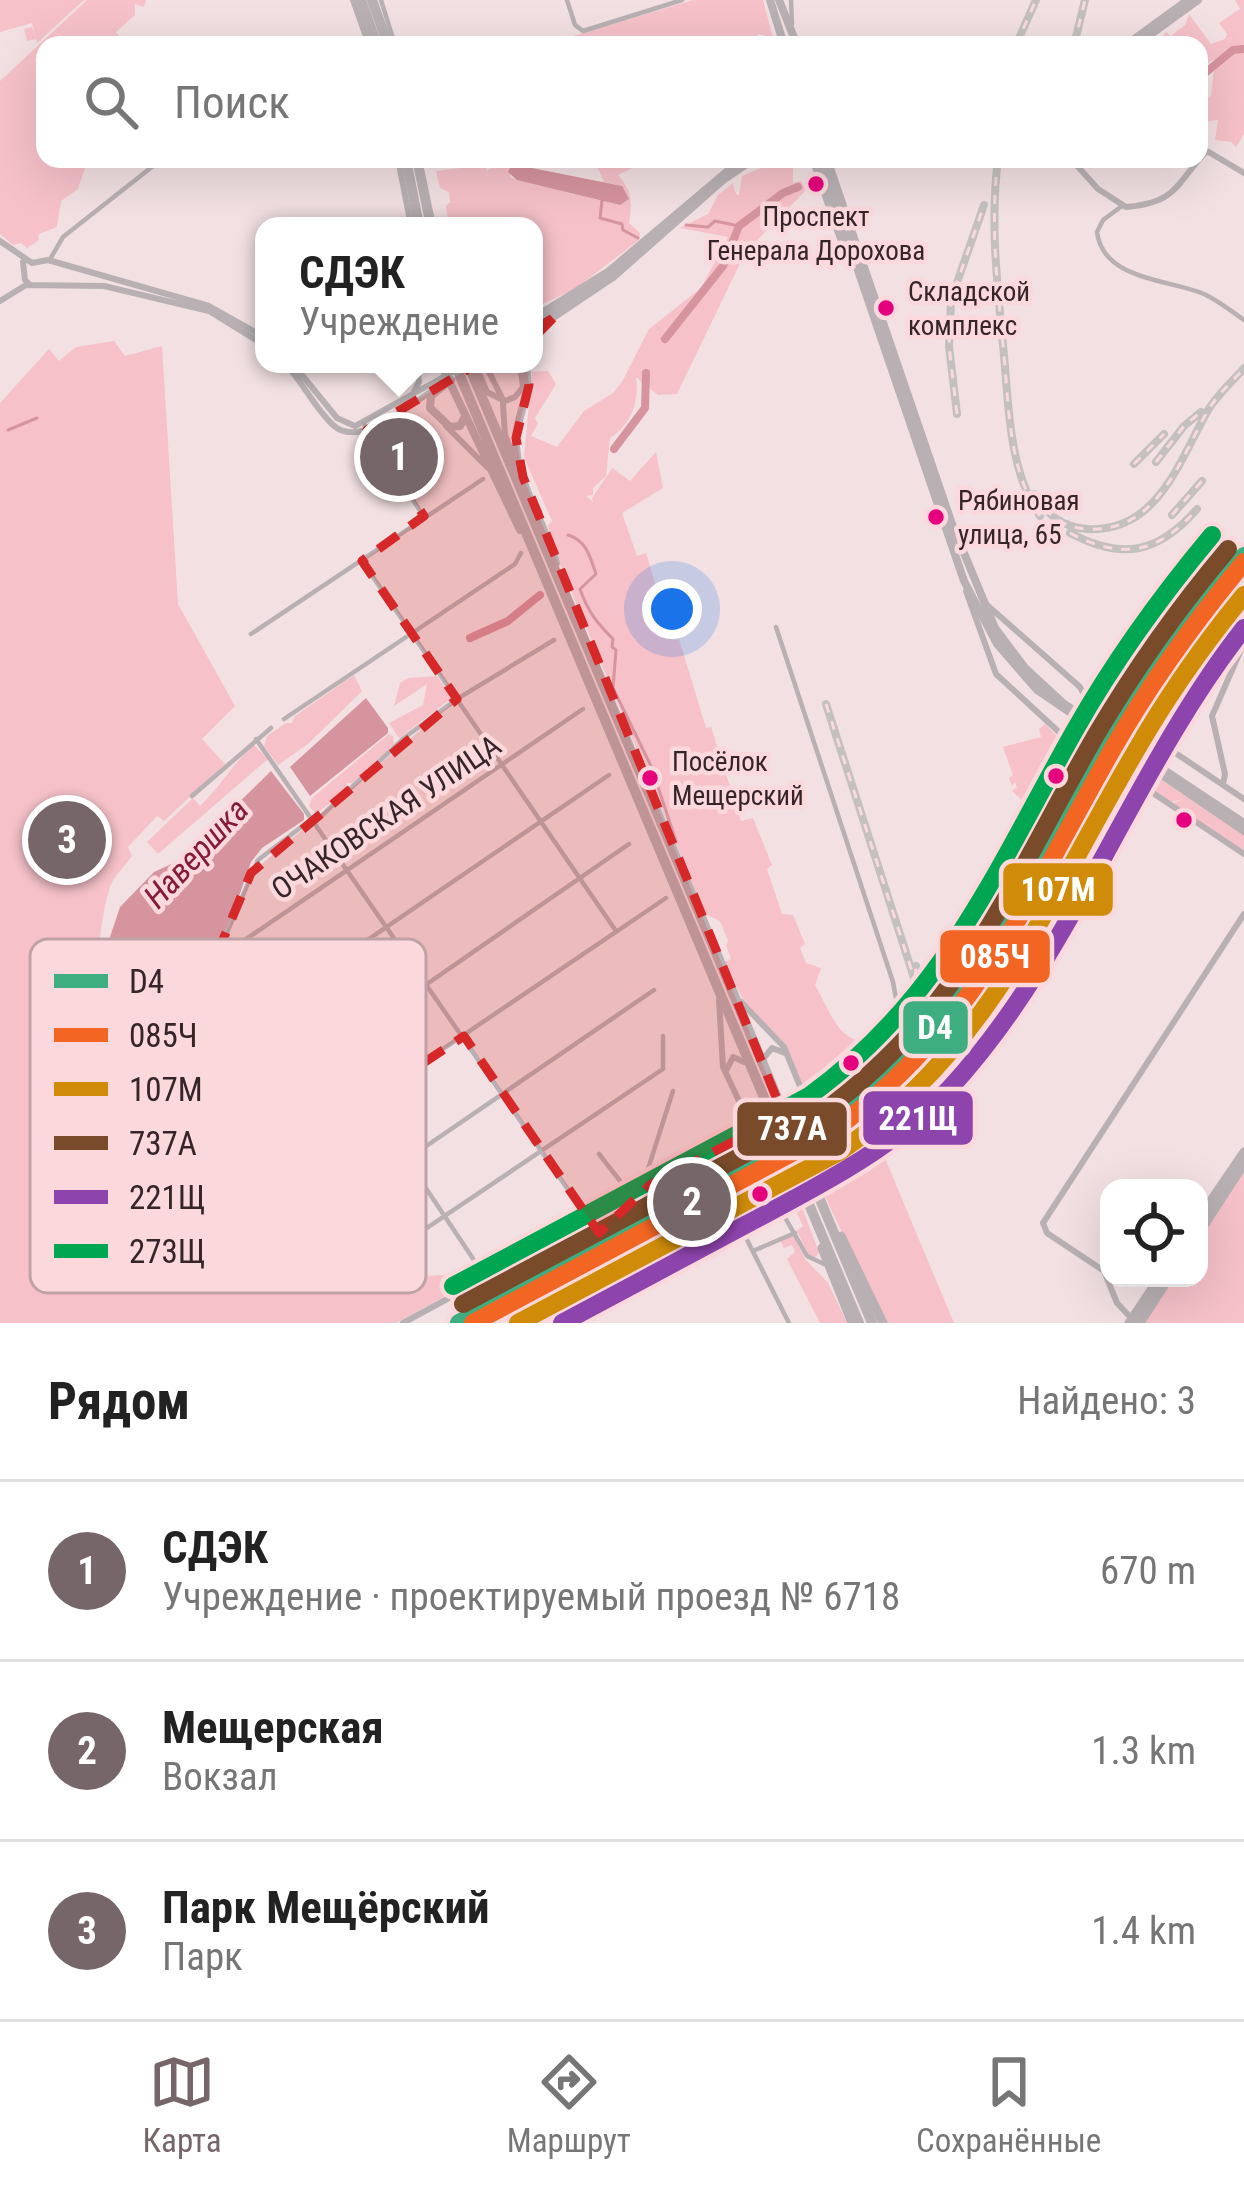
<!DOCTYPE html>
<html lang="ru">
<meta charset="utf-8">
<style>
body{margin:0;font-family:"Roboto Condensed",sans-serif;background:#f2f2f2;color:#222}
.controls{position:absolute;right:36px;bottom:36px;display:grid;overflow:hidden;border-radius:24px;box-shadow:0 12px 48px #0002}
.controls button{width:108px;height:108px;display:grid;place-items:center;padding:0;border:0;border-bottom:3px solid #e0e0e0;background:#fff;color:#222;font:60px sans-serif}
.you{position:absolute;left:672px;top:609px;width:42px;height:42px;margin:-30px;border:9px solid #fff;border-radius:50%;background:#1a73e8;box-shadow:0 0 0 18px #1a73e833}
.badge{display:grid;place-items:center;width:78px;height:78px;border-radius:50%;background:#776669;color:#fff;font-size:39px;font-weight:700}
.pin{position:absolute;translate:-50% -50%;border:6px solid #fff;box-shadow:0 3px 12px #0006}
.popup{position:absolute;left:255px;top:217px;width:288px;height:156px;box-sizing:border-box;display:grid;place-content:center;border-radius:24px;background:#fff;filter:drop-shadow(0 3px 9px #0005);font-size:39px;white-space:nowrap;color:#767676}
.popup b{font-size:45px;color:#222}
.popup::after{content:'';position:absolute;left:50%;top:100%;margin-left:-24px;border:24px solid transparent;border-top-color:#fff}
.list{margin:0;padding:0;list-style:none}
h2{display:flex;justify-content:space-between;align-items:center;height:156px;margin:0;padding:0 48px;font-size:51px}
h2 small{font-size:39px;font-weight:400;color:#767676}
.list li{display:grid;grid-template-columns:78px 1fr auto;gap:36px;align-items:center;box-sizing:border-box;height:180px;padding:0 48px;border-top:3px solid #e0e0e0}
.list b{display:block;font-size:45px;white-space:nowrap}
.list p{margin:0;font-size:39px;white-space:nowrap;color:#767676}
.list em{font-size:39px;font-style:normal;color:#767676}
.icon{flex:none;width:66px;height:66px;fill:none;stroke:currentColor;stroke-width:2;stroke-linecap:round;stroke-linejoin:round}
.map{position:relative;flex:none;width:1244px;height:1323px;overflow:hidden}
.search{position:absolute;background:#fff;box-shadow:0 12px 48px #0002;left:36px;right:36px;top:36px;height:132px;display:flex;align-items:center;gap:30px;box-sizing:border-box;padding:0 42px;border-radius:24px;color:#767676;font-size:45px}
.sheet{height:696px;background:#fff}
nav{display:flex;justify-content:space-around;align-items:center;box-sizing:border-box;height:168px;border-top:3px solid #e0e0e0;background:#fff;font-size:33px;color:#767676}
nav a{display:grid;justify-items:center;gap:6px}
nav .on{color:#776669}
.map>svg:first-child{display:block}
.green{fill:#f6c1c9}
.water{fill:#d6949f}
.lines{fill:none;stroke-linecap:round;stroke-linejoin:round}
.stream{stroke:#d6949f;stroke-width:3}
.river{stroke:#d6949f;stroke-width:8}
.minor{stroke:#b8b0b2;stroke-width:4.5}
.tertiary{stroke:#b8b0b2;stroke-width:6}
.secondary{stroke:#b8b0b2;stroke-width:8}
.primary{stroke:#b8b0b2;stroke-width:9}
.trunk{stroke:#b8b0b2;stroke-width:10}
.rail-casing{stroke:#c4c0c0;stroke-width:8}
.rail{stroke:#fad8dc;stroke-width:3;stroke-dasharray:9;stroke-linecap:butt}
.rail-1-casing{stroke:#fad8dc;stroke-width:27}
.rail-2-casing{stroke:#fad8dc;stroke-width:27}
.rail-3-casing{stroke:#fad8dc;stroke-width:27}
.rail-4-casing{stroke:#fad8dc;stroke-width:27}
.rail-5-casing{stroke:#fad8dc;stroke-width:27}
.rail-6-casing{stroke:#fad8dc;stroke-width:27}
.rail-1{stroke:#3ead80;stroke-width:18}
.rail-2{stroke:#f26522;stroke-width:18}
.rail-3{stroke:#d08c08;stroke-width:18}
.rail-4{stroke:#7a4b2a;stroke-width:18}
.rail-5{stroke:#8e44ad;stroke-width:18}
.rail-6{stroke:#00a651;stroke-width:18}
.marked{fill:#d62828;fill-opacity:0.2;stroke:#d62828;stroke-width:9;stroke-dasharray:24 15;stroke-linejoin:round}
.bus-dot{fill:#e5007d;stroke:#fad8dc;stroke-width:4.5}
.labels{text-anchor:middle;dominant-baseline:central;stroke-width:9;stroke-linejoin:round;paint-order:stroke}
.bus-label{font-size:27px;fill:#352528;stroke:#fad8dc;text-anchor:start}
.street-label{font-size:30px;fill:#352528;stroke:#fad8dc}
.water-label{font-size:33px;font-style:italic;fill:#841b3a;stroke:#fad8dc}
.key{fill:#fad8dc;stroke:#bfa2a6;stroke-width:3}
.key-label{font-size:33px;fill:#352528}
.line-badge{stroke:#fad8dc;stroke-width:4.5}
.badge-label{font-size:33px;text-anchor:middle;font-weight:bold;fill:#fff}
</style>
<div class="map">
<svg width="1244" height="1323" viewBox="0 0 1244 1323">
<rect width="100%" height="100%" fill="#f2e0e2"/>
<path class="green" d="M0 0H84L37 43 36 39 27 41 24 29 32 27 35 37 32 23 0 32Z
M87 0H146L144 7 135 4V15L116 32 127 45H45V159H88L78 189 61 201 57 227 39 234 38 241 27 248 21 243 13 245 0 234V81Z
M693 0H763L775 45H769L766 36 758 34 754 45H543Z
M1235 0H1244V134L1236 147 1231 142 1215 140 1218 120 1199 122V103L1211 96 1215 59 1199 68V45H1156L1166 32 1171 36 1185 25 1189 14 1211 44 1225 39 1227 34 1219 23 1240 9Z
M428 159H488L486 171 507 160 512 164 510 177 517 180 620 205 622 186 604 182 594 159H632L635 167 618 175C633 192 632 201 629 223L640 233 639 240 575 289 534 308V226H449L446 206 450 202 449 192 440 188 436 171 477 166 476 160 459 162 453 167 439 164 430 169Z
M782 159 793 162V183L801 181 806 190 745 253 677 394 658 395 636 377C640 401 630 426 610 438L606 476 593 488V495L586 496 593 502 592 498 612 468 630 481 656 452 663 488 622 513 637 556 646 553 672 640 679 639 706 728 711 727 741 821 753 818 772 865 767 869 782 914 793 915 805 944 800 948 806 963 821 968 815 985C832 1015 839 1045 873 1041L821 1097 805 1091 786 1046 748 1009 724 962 731 959 726 946 728 941 720 921 705 914 559 562 548 526 552 521 524 457 532 372 548 371 556 384 535 418 538 424 531 436 557 447 584 411 613 393 622 382 649 329 701 288 728 237 680 228 708 214 718 195 733 183 736 194 739 195 742 176Z
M114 341 125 356 162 346 178 604 235 706 202 739 225 764 164 821 157 816 128 847 132 856C125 866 114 876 110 887 95 935 84 1042 166 1015L197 1053 257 1100 330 1149 348 1150 365 1185 343 1198 348 1206 369 1200 409 1277 459 1274 458 1289 396 1323H0V403L49 349 59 361 76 347Z
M354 675 362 691 308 744 278 765 264 746 267 736 286 723H292L295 716Z
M437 676 452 698 399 738 389 723 423 705 427 684 394 706 400 683 408 678Z
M1045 724 1059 738 1061 747 1030 802 1042 779 1039 776 1023 801 1012 791 1017 788 1015 782 1012 786 1009 778 1013 775 1003 747 1041 737 1039 729Z
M389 734 393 736 394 744 353 783H347L345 791 316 814 309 806 312 798Z
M254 745 268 759 158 854 147 842 193 798 200 806C220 787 233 763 254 745Z
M1127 757 1244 835V852L1172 803 1184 799 1170 802 1132 775Z
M926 990 939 999 922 1026 909 1023 881 1065 829 1115V1119L800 1137 878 1052Z
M958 1032 914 1088 918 1094 885 1118 890 1133 881 1149 954 1323H877L852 1265 856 1262 812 1169 816 1165 813 1160 788 1167 783 1175 785 1180 791 1179 819 1252 816 1257 809 1256 797 1231 803 1226 788 1194H770L742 1207 735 1197 889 1101 897 1100Z
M744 1142 750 1153 759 1148 761 1155 662 1207 658 1205 624 1220 640 1202 653 1200 746 1152Z
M1244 1170V1323H1144L1174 1278H1199V1239Z
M793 1234 805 1259 828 1283 847 1323H820L787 1259 795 1252 792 1245 784 1248 780 1240Z"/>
<path class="water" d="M512 164 622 186 629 199 620 205 517 180 508 172Z
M366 698 388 728V733L310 796 290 767Z
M271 771 304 814V820L262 848 251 862 231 919 212 958 153 1011 123 1009 109 992 104 978V955L120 907 154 872 180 860Z"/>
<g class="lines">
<path class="stream" d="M602 201 600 218 622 224 623 230 638 238
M686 225 708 227 715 221 739 226
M8 430 37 418
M568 535C587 541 590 557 596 574L580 589C588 612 597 623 613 639L612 647 616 650 613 688 651 766 676 841"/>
<path class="river" d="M1199 78 1233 50 1244 49
M665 339 723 266 739 226 783 193 798 187
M614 449 645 408 646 373
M470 638 508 621 540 595"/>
<path class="minor" d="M381 0 395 45
M567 0 575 25 583 31 682 0
M791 0 792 24
M1122 206 1103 220 1097 232C1103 280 1168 279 1204 294 1219 301 1231 311 1244 320
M49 261 63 237 162 159
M364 424 424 517
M362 561 616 931
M776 627 893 982 897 1004 903 1014
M251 634 483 479
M284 719 515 564 521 553
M256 739 598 1233
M192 796 271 728
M316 821 404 738 457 699 554 640
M1044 938 1037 931 1129 776
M217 956 258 860 313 818
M214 961 583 709
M215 963 324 1128
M654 990 365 1188 397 1248 663 1069V1036
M294 991 486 1278
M202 1053 609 775
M261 1099 629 844
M313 1137 666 898
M599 1154 635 1200
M650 1185 648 1169 673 1091
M736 1218 789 1323
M753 1251 795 1233
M461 1290 463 1279 478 1269
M511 1323 775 1200 807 1256 824 1264"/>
<path class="tertiary" d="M353 0 369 45
M398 159 411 226
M1071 159 1098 189 1126 207C1179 203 1176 182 1207 151L1244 173
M0 241 32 263 48 260 209 306 264 337
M23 262 25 280 30 285
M0 301 26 285 104 286 209 311 264 345
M534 323 586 289
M285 364C303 382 314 407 333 425 360 450 410 404 435 389
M293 364 337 418 355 426 458 369
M475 364 487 392 505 401 515 397 523 387 520 364
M485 364 502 398
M414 392 419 382 417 364
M503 404 505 435 516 463
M446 426 488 468
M966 591 996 674 1060 733 1067 746
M1223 785 1225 774 1212 716 1244 643
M1244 799 1165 746 1148 741 1136 743 1124 757 1132 779 1244 854
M719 1000 723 1067 755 1135
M741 1002 784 1047 802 1091 817 1110
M764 1058 772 1048 785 1053
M727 1069 733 1057 744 1062
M800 1091 801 1126
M742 1137 773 1144 797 1133 916 1000 1085 717 1087 701 1080 687 987 605
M1134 1321 1117 1303 1104 1271 1047 1233 1043 1223 1244 914
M403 1323 486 1278 556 1257 614 1225 655 1181 753 1132"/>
<path class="secondary" d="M770 0 784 45
M779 0 797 45
M1126 45 1188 0
M1136 45 1198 0
M813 159 846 253
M820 159 964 581 997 644 1037 690 1244 831
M827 159 952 524 995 628 1025 668 1063 703 1244 823
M534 318 608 272 742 159
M534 330 613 277 723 180 754 159
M441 364 520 530
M525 364C534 394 514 417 516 447 519 487 545 524 556 563
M451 380 431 396 430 408 450 427 460 426 464 418"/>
<path class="primary" d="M1199 1218 1244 1152
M1199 1233 1244 1164
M841 1236 883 1323
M822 1248 852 1323
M1129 1323 1159 1278
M1140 1323 1169 1278"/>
<path class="trunk" d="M361 0 377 45
M372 0 388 45
M406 159 419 226
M417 159 431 226
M455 364 859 1323
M468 364 872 1323"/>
<g class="rail-casing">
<path id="rail" d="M1016 45 1036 0
M1074 45 1085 0
M998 159C990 223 997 281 1003 345 1009 401 1007 468 1040 516
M957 414 949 346 951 300 984 205
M1156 462 1184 426 1201 412
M1134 464 1164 434
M1034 494C1048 515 1061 527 1087 529 1157 533 1179 462 1207 412 1216 396 1232 382 1244 368
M1172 515 1202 481
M1070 533C1123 561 1159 553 1197 509
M826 704 916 984
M942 1006 1034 838
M888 1061 912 1020 916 966
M835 1111 901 1049"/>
</g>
<use href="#rail" class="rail"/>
<g class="rail-1-casing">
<path id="rail-1" d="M459 1323 828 1127C973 1024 1021 897 1107 749 1146 681 1193 616 1244 556"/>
</g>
<g class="rail-2-casing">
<path id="rail-2" d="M473 1323 831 1132C976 1027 1026 901 1112 750 1150 683 1195 621 1244 562"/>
</g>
<g class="rail-3-casing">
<path id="rail-3" d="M518 1323 841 1151C991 1046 1045 906 1134 754 1166 698 1203 645 1244 595"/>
</g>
<g class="rail-4-casing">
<path id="rail-4" d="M463 1304 820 1114C964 1010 1011 882 1096 735 1135 669 1179 607 1228 549"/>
</g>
<g class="rail-5-casing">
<path id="rail-5" d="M562 1323C624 1290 685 1257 747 1224 820 1185 893 1149 950 1088 1074 953 1131 772 1244 628"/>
</g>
<g class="rail-6-casing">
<path id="rail-6" d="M453 1286 809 1096C943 999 996 870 1075 730 1114 661 1161 596 1212 535"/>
</g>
<use href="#rail-1" class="rail-1"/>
<use href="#rail-2" class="rail-2"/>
<use href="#rail-3" class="rail-3"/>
<use href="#rail-4" class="rail-4"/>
<use href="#rail-5" class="rail-5"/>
<use href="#rail-6" class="rail-6"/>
</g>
<path class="marked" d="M553 318 524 348 529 385 516 438 523 477 792 1136 781 1141 768 1111 742 1137 650 1185 599 1233 464 1036 365 1102 294 991 253 1018 214 961 251 873 457 699 362 561 424 516 367 430Z"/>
<g class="bus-dot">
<circle cx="816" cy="184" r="10"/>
<circle cx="886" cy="308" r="10"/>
<circle cx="936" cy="517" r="10"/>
<circle cx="1056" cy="776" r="10"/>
<circle cx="650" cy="778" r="10"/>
<circle cx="1184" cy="820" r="10"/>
<circle cx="851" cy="1063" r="10"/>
<circle cx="760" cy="1194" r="10"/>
</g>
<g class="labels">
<g class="bus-label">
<text x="816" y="217" text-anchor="middle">Проспект<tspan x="816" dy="34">Генерала Дорохова</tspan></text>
<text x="908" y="292">Складской<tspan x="908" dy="34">комплекс</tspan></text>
<text x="958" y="501">Рябиновая<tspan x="958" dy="34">улица, 65</tspan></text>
<text x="672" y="762">Посёлок<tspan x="672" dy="34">Мещерский</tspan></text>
</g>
<g class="street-label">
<text transform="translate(386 817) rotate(-34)">ОЧАКОВСКАЯ УЛИЦА</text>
</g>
<g class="water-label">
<text transform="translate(196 853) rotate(-47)">Навершка</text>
</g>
</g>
<rect x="30" y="939" width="396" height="354" rx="18" class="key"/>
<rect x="54" y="974" width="54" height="14" fill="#3ead80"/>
<rect x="54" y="1028" width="54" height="14" fill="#f26522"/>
<rect x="54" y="1082" width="54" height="14" fill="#d08c08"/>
<rect x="54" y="1136" width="54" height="14" fill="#7a4b2a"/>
<rect x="54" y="1190" width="54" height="14" fill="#8e44ad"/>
<rect x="54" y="1244" width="54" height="14" fill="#00a651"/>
<g class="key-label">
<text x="129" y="993">D4</text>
<text x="129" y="1047">085Ч</text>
<text x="129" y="1101">107М</text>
<text x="129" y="1155">737А</text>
<text x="129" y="1209">221Щ</text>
<text x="129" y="1263">273Щ</text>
</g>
<g class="line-badge">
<rect x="1001" y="861" width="114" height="57" rx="12" fill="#d08c08"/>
<rect x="938" y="928" width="114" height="57" rx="12" fill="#f26522"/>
<rect x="901" y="999" width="69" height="57" rx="12" fill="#3ead80"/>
<rect x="861" y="1089" width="114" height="58" rx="12" fill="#8e44ad"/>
<rect x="735" y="1100" width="114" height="58" rx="12" fill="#7a4b2a"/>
</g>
<g class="badge-label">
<text x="1058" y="901">107М</text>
<text x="995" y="968">085Ч</text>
<text x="935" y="1039">D4</text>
<text x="918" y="1130">221Щ</text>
<text x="792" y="1140">737А</text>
</g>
</svg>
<div class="controls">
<button><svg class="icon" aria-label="locate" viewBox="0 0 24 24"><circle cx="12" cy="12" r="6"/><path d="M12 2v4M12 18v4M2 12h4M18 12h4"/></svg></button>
</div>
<div class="you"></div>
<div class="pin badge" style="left:399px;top:457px">1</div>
<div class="popup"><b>СДЭК</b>Учреждение</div>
<div class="pin badge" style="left:692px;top:1202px">2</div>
<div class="pin badge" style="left:67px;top:840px">3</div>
<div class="search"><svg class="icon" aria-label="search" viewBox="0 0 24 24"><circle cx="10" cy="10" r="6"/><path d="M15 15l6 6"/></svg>Поиск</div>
</div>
<section class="sheet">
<h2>Рядом<small>Найдено: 3</small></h2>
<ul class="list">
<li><span class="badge">1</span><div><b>СДЭК</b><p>Учреждение · проектируемый проезд № 6718</p></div><em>670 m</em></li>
<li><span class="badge">2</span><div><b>Мещерская</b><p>Вокзал</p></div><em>1.3 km</em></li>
<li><span class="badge">3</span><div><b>Парк Мещёрский</b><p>Парк</p></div><em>1.4 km</em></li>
</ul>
</section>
<nav>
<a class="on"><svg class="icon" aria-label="map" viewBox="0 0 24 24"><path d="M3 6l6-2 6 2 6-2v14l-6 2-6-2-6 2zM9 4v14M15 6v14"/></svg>Карта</a>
<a><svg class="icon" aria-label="directions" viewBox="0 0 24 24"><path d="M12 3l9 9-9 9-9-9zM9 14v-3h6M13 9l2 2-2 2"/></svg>Маршрут</a>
<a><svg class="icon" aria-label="saved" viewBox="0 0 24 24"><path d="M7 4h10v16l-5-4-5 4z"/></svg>Сохранённые</a>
</nav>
